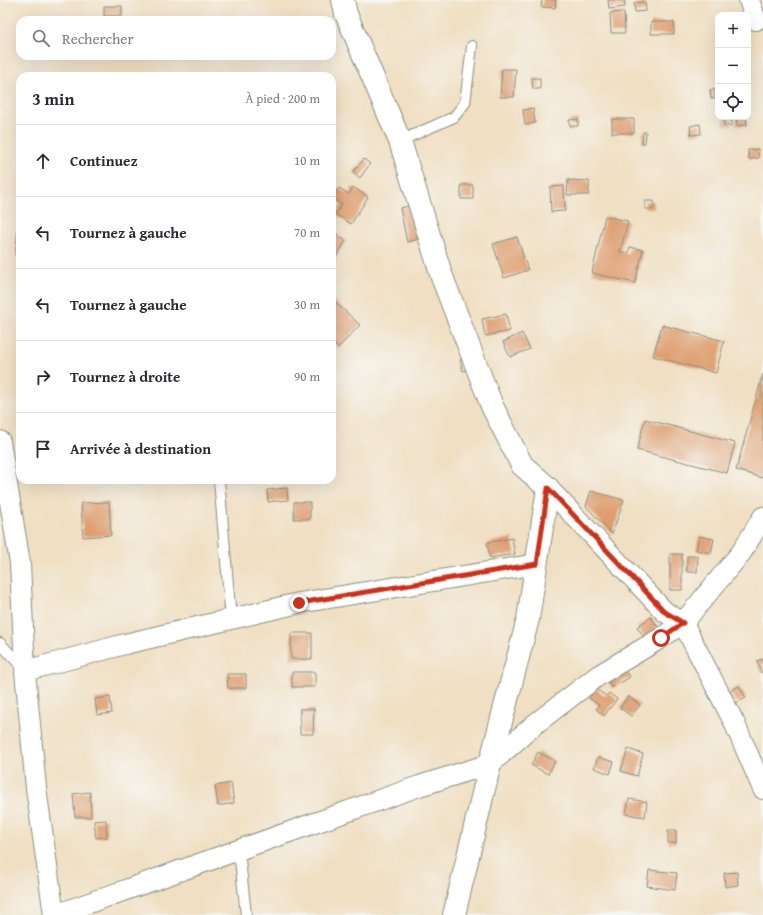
<!DOCTYPE html>
<html lang="fr">
<meta charset="utf-8">
<style>
body{margin:0;font-family:"Gentium Book Plus",serif;background:#f2f2f3;color:#2b2b33}
.controls{position:absolute;right:12px;top:12px;display:grid;overflow:hidden;border-radius:8px;box-shadow:0 4px 16px #0002}
.controls button{width:36px;height:36px;display:grid;place-items:center;padding:0;border:0;border-bottom:1px solid #e1e1e2;background:#fff;color:#2b2b33;font:20px sans-serif}
.stop{position:absolute;width:12px;height:12px;margin:-9px;border:3px solid #c8321e;border-radius:50%;background:#fff}
.stop.end{background:#c8321e;border-color:#fff;box-shadow:0 1px 4px #0008}
.list{margin:0;padding:0;list-style:none}
h2{display:flex;justify-content:space-between;align-items:center;height:52px;margin:0;padding:0 16px;font-size:17px}
h2 small{font-size:13px;font-weight:400;color:#7c7c81}
.list li{display:grid;grid-template-columns:26px 1fr auto;gap:12px;align-items:center;box-sizing:border-box;height:72px;padding:0 16px;border-top:1px solid #e1e1e2}
.list b{display:block;font-size:15px;white-space:nowrap}
.list em{font-size:13px;font-style:normal;color:#7c7c81}
.icon{flex:none;width:22px;height:22px;fill:none;stroke:currentColor;stroke-width:2;stroke-linecap:round;stroke-linejoin:round}
.map{position:relative;flex:none;width:763px;height:915px;overflow:hidden}
.search{position:absolute;background:#fff;box-shadow:0 4px 16px #0002;left:16px;top:16px;width:320px;height:44px;display:flex;align-items:center;gap:10px;box-sizing:border-box;padding:0 14px;border-radius:12px;color:#7c7c81;font-size:15px}
.panel{position:absolute;background:#fff;box-shadow:0 4px 16px #0002;left:16px;top:72px;width:320px;height:412px;border-radius:12px}
.map>svg:first-child{display:block}
.building{fill:#de9e70}
.lines{fill:none;stroke-linecap:round;stroke-linejoin:round}
.service-casing{stroke:#888e7b;stroke-width:12}
.minor-casing{stroke:#888e7b;stroke-width:22}
.tertiary-casing{stroke:#888e7b;stroke-width:24}
.service{stroke:#fff;stroke-width:10}
.minor{stroke:#fff;stroke-width:20}
.tertiary{stroke:#fff;stroke-width:22}
.route{stroke:#c8321e;stroke-width:5}
</style>
<div class="map">
<svg width="763" height="915" viewBox="0 0 763 915">
<rect width="100%" height="100%" fill="#f6f6f2"/>
<filter id="ink" filterUnits="userSpaceOnUse"><feTurbulence type="fractalNoise" baseFrequency=".025" numOctaves="2"/><feDisplacementMap in="SourceGraphic" scale="8" xChannelSelector="R" yChannelSelector="G"/><feConvolveMatrix kernelMatrix="1 2 1 2 8 2 1 2 1" color-interpolation-filters="sRGB"/></filter>
<filter id="wash" filterUnits="userSpaceOnUse"><feTurbulence type="fractalNoise" baseFrequency=".012" numOctaves="4" result="noise"/><feDisplacementMap in="SourceGraphic" scale="16" xChannelSelector="R" yChannelSelector="G"/><feGaussianBlur stdDeviation="0.9" result="paint"/><feColorMatrix in="noise" values="0 0 0 0 0 0 0 0 0 0 0 0 0 0 0 0 0 1.4 0 .05"/><feComposite in="paint" operator="in"/></filter>
<g filter="url(#wash)">
<rect width="100%" height="100%" fill="#f0dfc2"/>
<g id="blocks">
<path class="building" d="M542 0H556L555 8 541 7Z
M608 0H624L625 7 609 9Z
M645 2 646 11 635 12 634 3Z
M104 6H122V16H104Z
M624 12 625 33H611L610 13Z
M651 22H674V34H651Z
M502 69H516L514 97H500Z
M532 78H540V89H533Z
M718 89V98L711 99 710 90Z
M533 108 535 123 525 125 523 110Z
M724 117H731L732 125 724 126Z
M736 117H746L747 125 737 126Z
M578 119V126H570L569 120Z
M612 119H634V133H612Z
M700 124 701 134 691 135 690 126Z
M643 132H646L645 143H642Z
M758 149 759 158 749 159 748 150Z
M364 159 370 164 360 178 353 172Z
M568 180 589 181V195H567Z
M461 185H473V199H461Z
M564 186 565 211 551 212 550 187Z
M353 187 368 197 351 224 335 214 342 205 332 198 339 188 349 194Z
M645 201H654V209H645Z
M413 205 420 239 407 242 400 208Z
M605 216 628 221 620 252 628 253 630 247 643 250 635 283 592 273Z
M18 222H20V257H16Z
M332 231 346 241 332 263Z
M517 237 528 270 504 278 493 244Z
M332 299 360 325 338 348 332 342Z
M506 314 510 331 485 336 482 319Z
M662 325 724 341 716 373 653 356Z
M522 333 530 349 510 357 503 342Z
M468 358 471 368 463 371 460 360Z
M763 374V478L736 470Z
M645 419 735 443 727 473 637 450Z
M287 488 288 500 268 502 267 490Z
M591 491 624 500 612 534 586 506Z
M109 502 111 535 83 537 81 503Z
M294 502H310V519H294Z
M699 536 714 539 711 553 696 550Z
M512 538 515 554 490 558 487 543Z
M670 554H682V590H670Z
M687 556H698L697 572H687Z
M651 617 660 630 646 640 637 627Z
M291 633H312V659H291Z
M763 659V672L761 673 757 661Z
M623 668 630 677 612 688 606 679Z
M292 672H315V687H292Z
M227 674H246V688H228Z
M739 686 746 698 736 703 730 691Z
M596 689 606 696 609 693 617 699 604 716 596 709 599 705 589 698Z
M628 696 640 705 631 716 620 708Z
M110 697 112 713 97 715 95 699Z
M300 709H314L313 734H300Z
M628 749 643 754 637 776 621 771Z
M538 752 555 761 548 774 531 765Z
M598 757 614 762 610 774 594 768Z
M231 783 234 803 218 806 215 786Z
M90 792 91 817H75L73 794Z
M629 799 647 802 645 817 626 814Z
M106 820 107 837 96 838 94 821Z
M668 830H676V843H668Z
M649 870 677 873 675 890 647 886Z
M737 872 738 885 725 887 724 873Z"/>
</g>
</g>
<g filter="url(#ink)">
<use href="#blocks" fill-opacity="0" stroke="#888e7b" stroke-width="1"/>
<g class="lines">
<g class="service-casing">
<path id="service" d="M400 141 454 117 465 103 472 46
M219 480 231 619
M0 643 23 668
M239 850 246 915"/>
</g>
<g class="minor-casing">
<path id="minor" d="M749 0 756 20
M0 441 20 563 25 671 36 788 54 915
M763 517 741 553 683 623 734 722 763 789
M25 671 125 644 299 603 537 564
M55 915 419 786 490 764 535 724 599 675 661 638 683 623 665 612 548 488"/>
</g>
<g class="tertiary-casing">
<path id="tertiary" d="M343 0 346 14 400 141 442 277 492 406 522 465 548 488 528 619 490 764 454 915"/>
</g>
<use href="#service" class="service"/>
<use href="#minor" class="minor"/>
<use href="#tertiary" class="tertiary"/>
</g>
</g>
<g class="lines" filter="url(#ink)">
<path class="route" d="M299 603 537 564 548 488 665 612 683 623 661 638"/>
</g>
</svg>
<div class="controls">
<button>+</button>
<button>−</button>
<button><svg class="icon" aria-label="locate" viewBox="0 0 24 24"><circle cx="12" cy="12" r="6"/><path d="M12 2v4M12 18v4M2 12h4M18 12h4"/></svg></button>
</div>
<div class="stop" style="left:661px;top:638px"></div>
<div class="stop end" style="left:299px;top:603px"></div>
<div class="search"><svg class="icon" aria-label="search" viewBox="0 0 24 24"><circle cx="10" cy="10" r="6"/><path d="M15 15l6 6"/></svg>Rechercher</div>
<section class="panel">
<h2>3 min<small>À pied · 200 m</small></h2>
<ul class="list">
<li><svg class="icon" aria-label="ahead" viewBox="0 0 24 24"><path d="M12 20V5M6 11l6-6 6 6"/></svg><div><b>Continuez</b></div><em>10 m</em></li>
<li><svg class="icon" aria-label="left" viewBox="0 0 24 24"><path d="M17 20v-9H6M10 6l-5 5 5 5"/></svg><div><b>Tournez à gauche</b></div><em>70 m</em></li>
<li><svg class="icon" aria-label="left" viewBox="0 0 24 24"><path d="M17 20v-9H6M10 6l-5 5 5 5"/></svg><div><b>Tournez à gauche</b></div><em>30 m</em></li>
<li><svg class="icon" aria-label="right" viewBox="0 0 24 24"><path d="M7 20v-9h11M14 6l5 5-5 5"/></svg><div><b>Tournez à droite</b></div><em>90 m</em></li>
<li><svg class="icon" aria-label="arrive" viewBox="0 0 24 24"><path d="M6 21V4h12l-3 4 3 4H6"/></svg><div><b>Arrivée à destination</b></div></li>
</ul>
</section>
</div>
